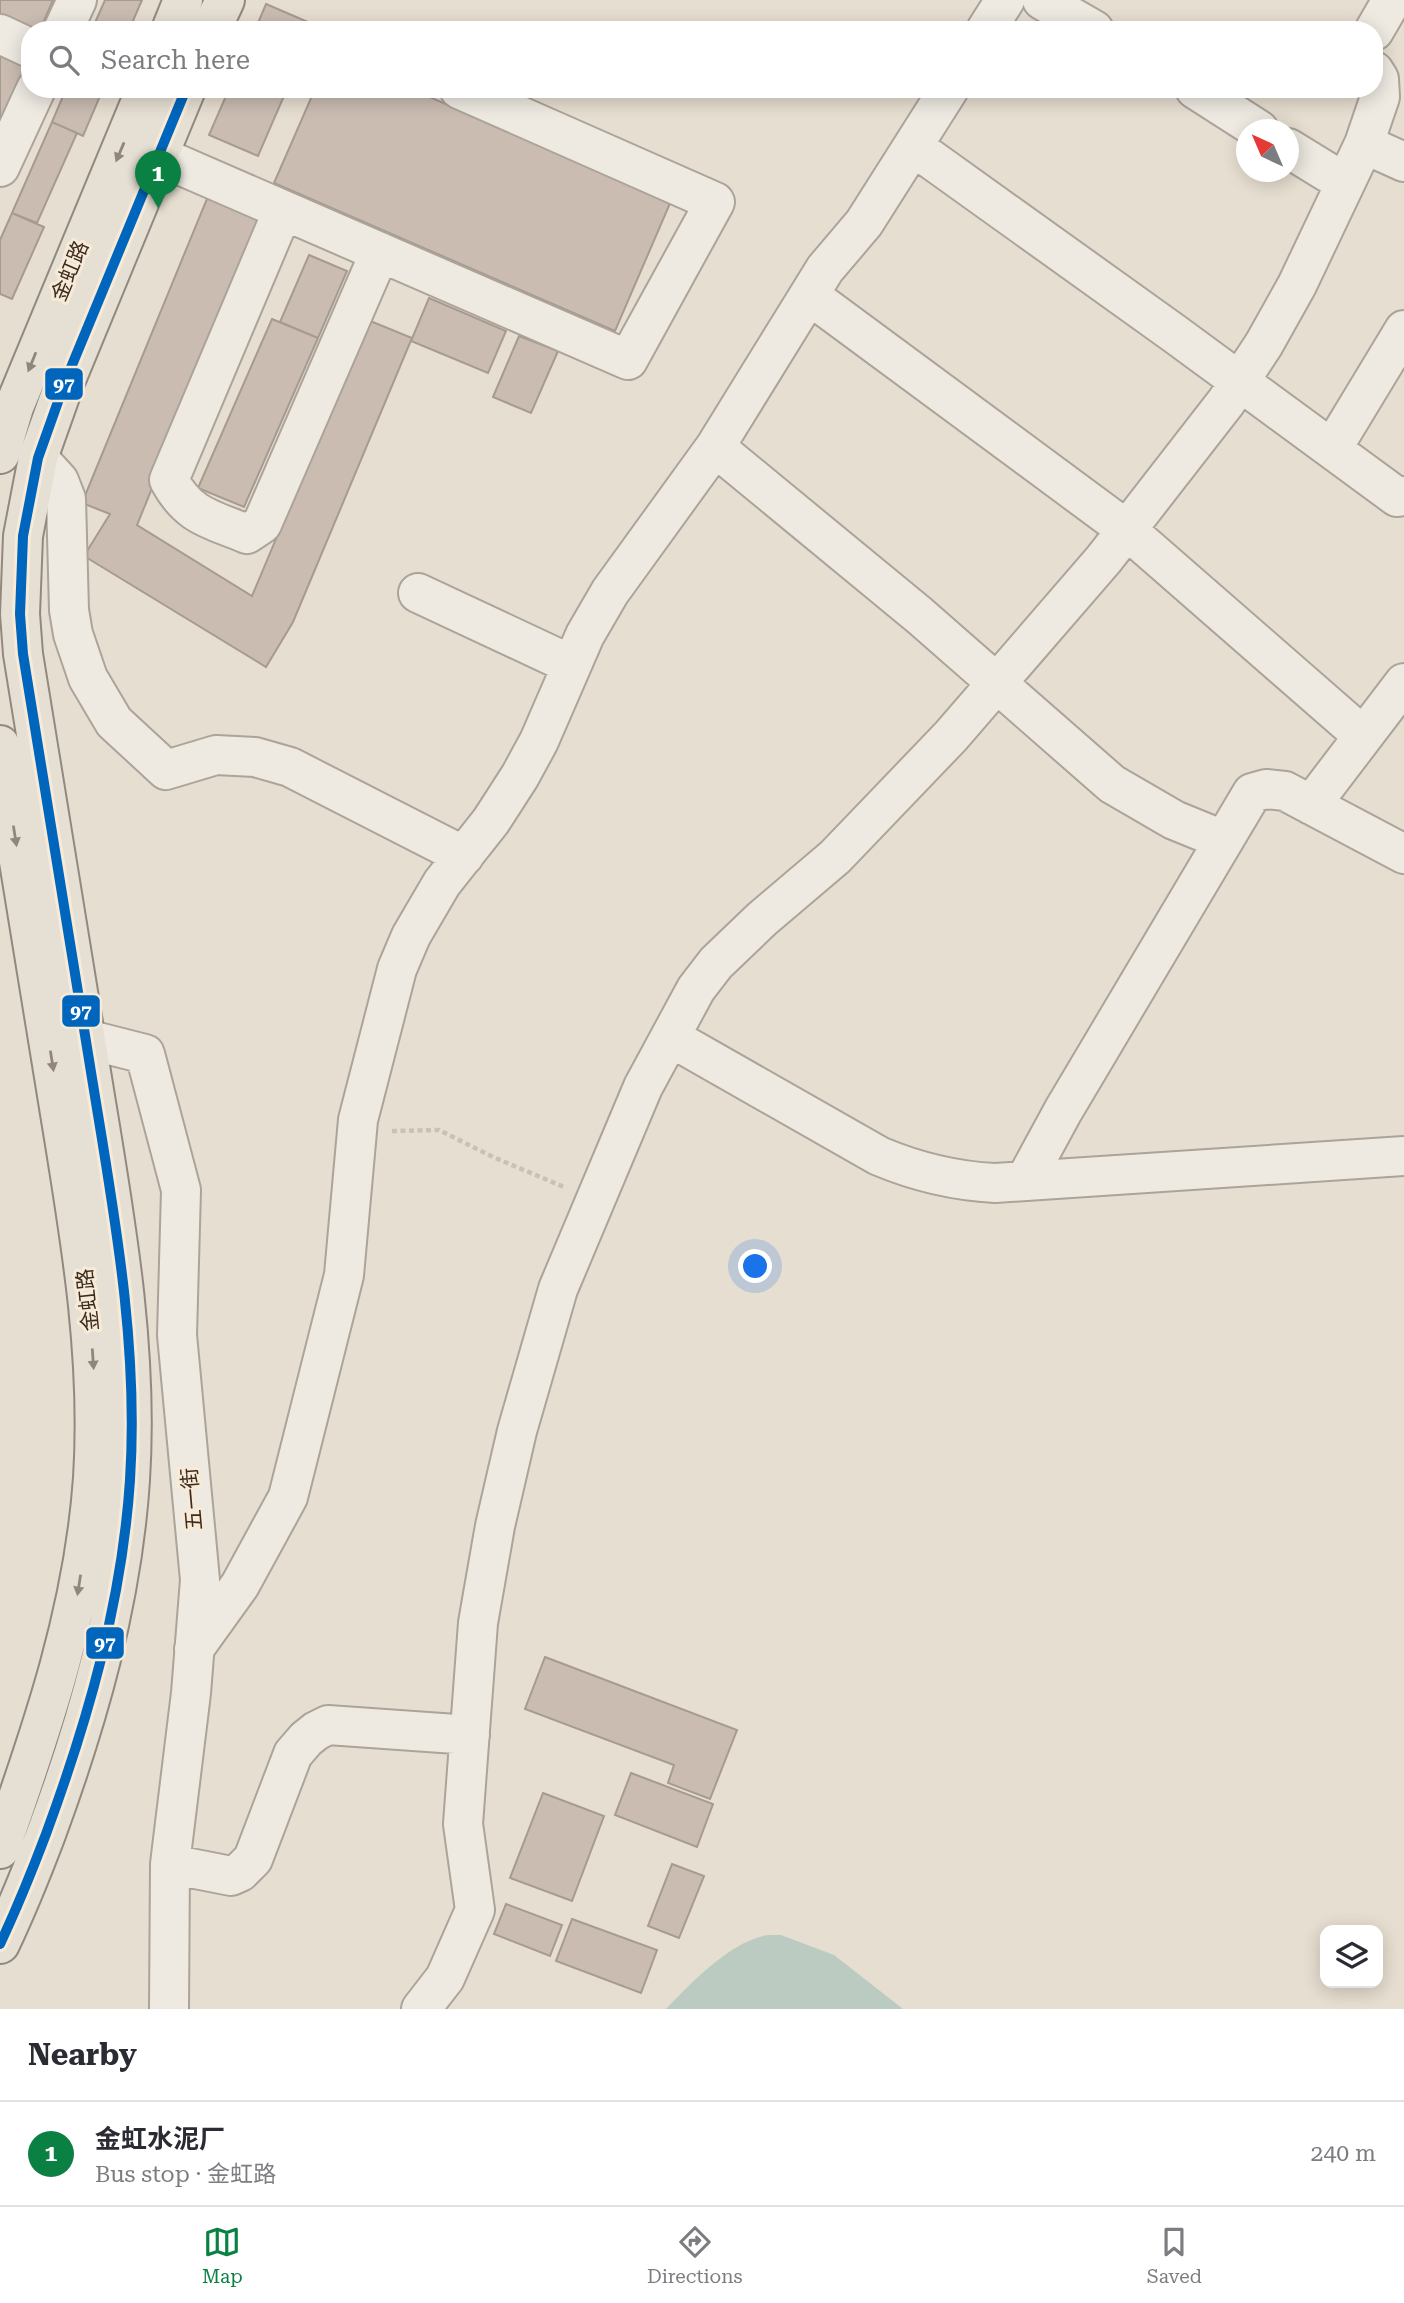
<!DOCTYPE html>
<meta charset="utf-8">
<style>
body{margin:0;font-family:"Roboto Serif","Noto Sans SC",serif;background:#f2f2f3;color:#2b2b33}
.controls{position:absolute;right:21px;bottom:21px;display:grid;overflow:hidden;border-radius:14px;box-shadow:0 4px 18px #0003}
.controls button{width:63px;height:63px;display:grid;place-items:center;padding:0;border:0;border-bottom:2px solid #e1e1e2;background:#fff;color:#2b2b33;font:35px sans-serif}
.compass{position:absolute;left:1236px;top:119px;width:63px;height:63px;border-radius:50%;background:#fff;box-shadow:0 4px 18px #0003;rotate:316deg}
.you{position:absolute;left:756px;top:1267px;width:24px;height:24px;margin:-18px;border:5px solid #fff;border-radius:50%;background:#1a73e8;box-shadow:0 0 0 10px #1a73e833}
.badge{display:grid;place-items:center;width:46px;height:46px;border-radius:50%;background:#0b8043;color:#fff;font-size:23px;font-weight:700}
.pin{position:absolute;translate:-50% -58px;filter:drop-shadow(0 2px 4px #0008)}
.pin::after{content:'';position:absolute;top:37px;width:24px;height:21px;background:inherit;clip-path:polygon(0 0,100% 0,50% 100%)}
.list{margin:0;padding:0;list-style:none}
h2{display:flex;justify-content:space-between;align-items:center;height:91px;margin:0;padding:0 28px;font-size:30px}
h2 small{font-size:23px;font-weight:400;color:#7c7c81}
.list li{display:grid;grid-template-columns:46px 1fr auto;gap:21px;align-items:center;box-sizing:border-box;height:105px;padding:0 28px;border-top:2px solid #e1e1e2}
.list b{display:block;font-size:26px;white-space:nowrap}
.list p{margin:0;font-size:23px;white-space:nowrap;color:#7c7c81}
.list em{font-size:23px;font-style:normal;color:#7c7c81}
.icon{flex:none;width:38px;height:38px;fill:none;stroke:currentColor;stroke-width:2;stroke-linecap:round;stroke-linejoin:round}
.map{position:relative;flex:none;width:1404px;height:2009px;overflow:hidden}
.search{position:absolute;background:#fff;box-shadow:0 4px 18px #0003;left:21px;right:21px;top:21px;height:77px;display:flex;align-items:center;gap:18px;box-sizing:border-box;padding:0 24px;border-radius:28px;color:#7c7c81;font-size:26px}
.sheet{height:196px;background:#fff}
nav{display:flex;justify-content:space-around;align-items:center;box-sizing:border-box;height:98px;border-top:2px solid #e1e1e2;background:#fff;font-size:19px;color:#7c7c81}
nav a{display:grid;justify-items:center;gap:4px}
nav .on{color:#0b8043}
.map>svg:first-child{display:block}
.water{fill:#bbcbc1}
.building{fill:#cabcb1;stroke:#a79a8f;stroke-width:2}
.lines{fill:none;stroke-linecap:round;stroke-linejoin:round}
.minor-casing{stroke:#aca399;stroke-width:42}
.major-casing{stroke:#918980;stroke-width:42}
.path{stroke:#c7c1b8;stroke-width:4.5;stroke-dasharray:5 3.5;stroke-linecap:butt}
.minor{stroke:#eeeae2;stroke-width:38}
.major{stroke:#e6dfd3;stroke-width:38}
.bus-1-casing{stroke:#f7ebd7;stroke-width:16}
.bus-1{stroke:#0065bd;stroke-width:10}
.oneway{fill:#91867a}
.labels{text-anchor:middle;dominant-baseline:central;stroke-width:6;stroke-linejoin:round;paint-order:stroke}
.street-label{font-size:21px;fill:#3c2c20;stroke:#f7ebd7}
.line-badge{stroke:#f7ebd7;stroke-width:2.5}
.badge-label{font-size:19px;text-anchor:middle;font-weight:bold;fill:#fff}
</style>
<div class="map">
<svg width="1404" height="2009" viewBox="0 0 1404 2009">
<rect width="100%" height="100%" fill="#e6ded0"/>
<path class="water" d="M768 1935H781L834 1955 903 2009H666C692 1982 731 1941 768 1935Z"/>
<path class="building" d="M0 0H53L40 30H34L0 15Z
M105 0H142L129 30H106L94 25Z
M266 4 315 25 313 30H255Z
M0 53 26 64 0 124Z
M66 89H103L83 136 52 122Z
M229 89H287L258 156 209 135Z
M315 89H411L671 201 615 331 274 183Z
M52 122 77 133 37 223 12 213Z
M211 189 265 211 137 525 252 596 368 320 412 338 293 622 266 667 84 556 110 514 82 503Z
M12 213 44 227 12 299 0 294V240Z
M309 255 347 271 318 338 280 322Z
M429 298 506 331 488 373 411 341Z
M272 319 318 338 244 507 198 488Z
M519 336 558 351 531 413 493 397Z
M545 1657 737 1730 710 1799 668 1783 674 1765 525 1709Z
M631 1773 713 1804 697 1847 615 1815Z
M543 1793 604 1816 572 1901 510 1878Z
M672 1864 704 1876 679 1938 648 1926Z
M506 1904 562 1925 550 1956 494 1934Z
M572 1919 657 1950 641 1993 556 1961Z"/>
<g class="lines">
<g class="minor-casing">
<path id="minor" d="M1042 0 1094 30
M63 30 77 0
M986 30 1005 0
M1374 31 1392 0
M0 34 30 48
M1195 89 1259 130
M1364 144 1404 162
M914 147 1175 334 1397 497 1404 496
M1288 148 1345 183
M159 156 628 360 715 202 459 89
M0 167 36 89
M283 210 169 480C189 517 211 519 247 534L262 524 380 252
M809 295 1127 530 1363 736
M715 447 919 615 1112 784 1174 820 1223 840
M1332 449 1404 330
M38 458 59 481 66 499 69 610 73 634 88 678 114 722 166 770 216 755 255 757 290 767 464 856
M418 593 572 665
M1311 805 1404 683
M670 1037 879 1156C917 1172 954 1181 995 1183L1404 1156
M86 1039 145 1054 181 1190 177 1335 200 1580 191 1693 170 1864 169 2009
M1025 1181 1063 1111 1252 793 1266 789 1285 791 1404 854
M194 1649 240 1585 288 1497 344 1275 358 1120 397 969 411 936 442 883 491 821 520 776 539 741 585 635 610 592 715 447 825 269 864 223 949 89
M170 1864 231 1876 240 1872 253 1859 293 1754 306 1739 316 1731 328 1725 470 1735
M421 2009 445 1978 475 1910 463 1824 478 1623 495 1526 517 1431 558 1289 643 1087 696 989 716 963 762 919 835 857 951 736 1104 559 1226 402 1264 344 1297 285 1364 144 1380 97 1379 79 1374 71"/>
</g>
<g class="major-casing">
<path id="major" d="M171 30 183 0
M211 30 225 0
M0 454 14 407 146 89
M0 745C20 865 39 986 59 1107 79 1231 101 1352 93 1478 84 1608 43 1727 0 1849
M0 1944C17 1908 32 1871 46 1834 88 1720 122 1602 130 1480 139 1342 113 1208 91 1072 68 933 46 793 23 654L20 614 23 536 38 458 65 382 186 89"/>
</g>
<path class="path" d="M392 1131 439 1130 493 1157 564 1187"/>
<use href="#minor" class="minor"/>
<use href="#major" class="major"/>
<g class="bus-1-casing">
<path id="bus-1" d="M0 1944C17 1908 32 1871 46 1834 88 1720 122 1602 130 1480 139 1342 113 1208 91 1072 68 933 46 793 23 654L20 614 23 536 38 458 65 382 186 89"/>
</g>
<use href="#bus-1" class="bus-1"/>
</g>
<defs><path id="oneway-solid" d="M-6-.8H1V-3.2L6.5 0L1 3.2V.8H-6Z" transform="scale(1.75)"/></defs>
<g class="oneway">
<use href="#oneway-solid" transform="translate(120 152) rotate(113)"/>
<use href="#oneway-solid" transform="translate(32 362) rotate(112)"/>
<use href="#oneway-solid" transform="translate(15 836) rotate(81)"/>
<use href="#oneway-solid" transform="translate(52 1061) rotate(81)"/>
<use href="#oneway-solid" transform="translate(93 1359) rotate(86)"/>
<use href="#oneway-solid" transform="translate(79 1585) rotate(99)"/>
</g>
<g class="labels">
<g class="street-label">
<text transform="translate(70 271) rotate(-67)">金虹路</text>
<text transform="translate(88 1300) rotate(-96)">金虹路</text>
<text transform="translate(192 1499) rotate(-95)">五一街</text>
</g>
</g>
<g class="line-badge">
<rect x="44" y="367" width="40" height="34" rx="7" fill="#0065bd"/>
<rect x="61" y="994" width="40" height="34" rx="7" fill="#0065bd"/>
<rect x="85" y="1626" width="40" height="34" rx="7" fill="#0065bd"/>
</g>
<g class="badge-label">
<text x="64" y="391">97</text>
<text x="81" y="1018">97</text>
<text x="105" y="1650">97</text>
</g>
</svg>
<div class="controls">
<button><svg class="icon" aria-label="layers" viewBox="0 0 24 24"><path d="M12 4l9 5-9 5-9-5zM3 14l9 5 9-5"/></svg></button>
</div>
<svg class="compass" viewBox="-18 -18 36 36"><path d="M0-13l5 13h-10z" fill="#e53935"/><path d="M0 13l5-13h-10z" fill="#7c7c81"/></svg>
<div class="you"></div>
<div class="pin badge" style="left:158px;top:208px">1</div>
<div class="search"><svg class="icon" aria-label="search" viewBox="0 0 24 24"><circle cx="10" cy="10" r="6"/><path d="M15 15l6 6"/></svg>Search here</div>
</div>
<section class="sheet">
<h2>Nearby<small></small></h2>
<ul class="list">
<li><span class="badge">1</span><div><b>金虹水泥厂</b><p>Bus stop · 金虹路</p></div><em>240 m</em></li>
</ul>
</section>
<nav>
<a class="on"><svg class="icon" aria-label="map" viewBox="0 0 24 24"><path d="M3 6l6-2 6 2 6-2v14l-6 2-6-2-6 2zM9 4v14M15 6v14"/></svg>Map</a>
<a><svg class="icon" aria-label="directions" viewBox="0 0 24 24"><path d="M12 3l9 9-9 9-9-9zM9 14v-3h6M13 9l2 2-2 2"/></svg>Directions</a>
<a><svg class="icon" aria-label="saved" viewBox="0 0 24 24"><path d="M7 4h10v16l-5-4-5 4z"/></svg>Saved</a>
</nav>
